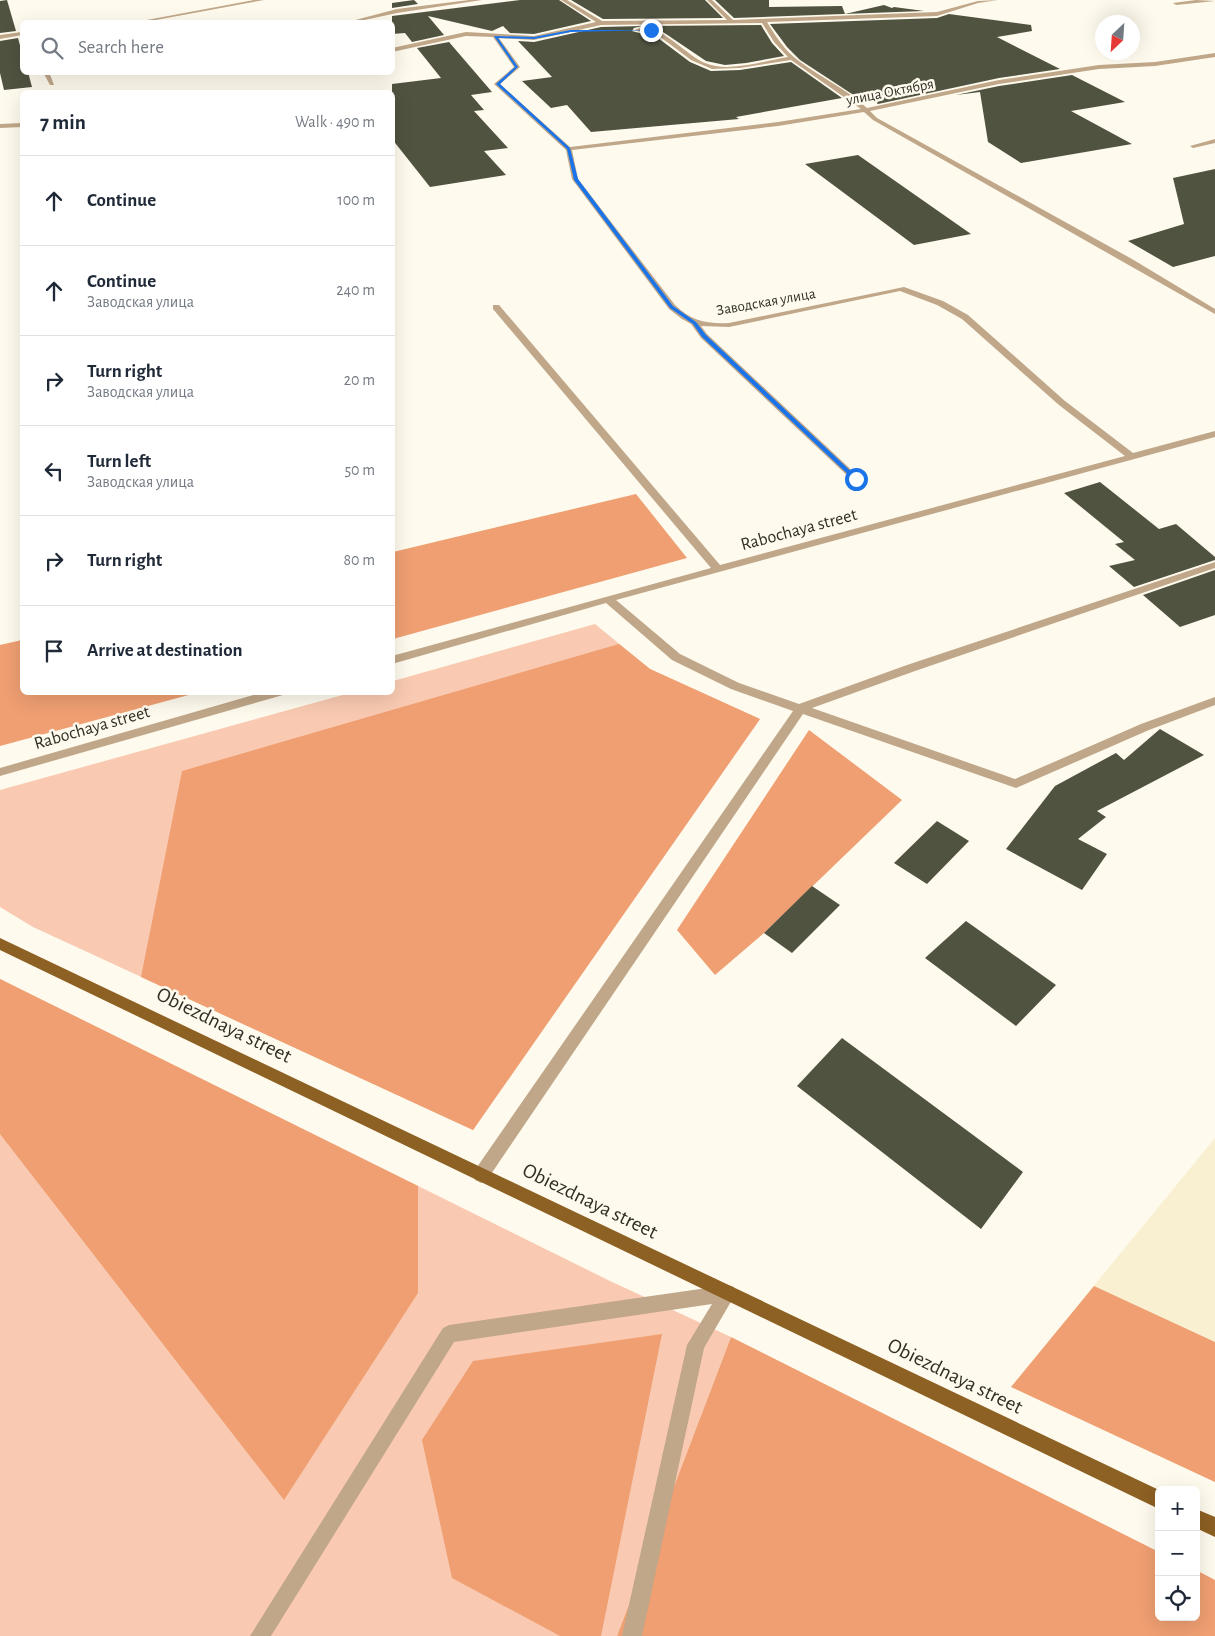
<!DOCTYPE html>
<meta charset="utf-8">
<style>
body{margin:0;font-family:"Alegreya Sans",sans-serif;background:#f2f2f3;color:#1f2937}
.controls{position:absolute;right:15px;bottom:15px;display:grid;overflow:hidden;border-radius:8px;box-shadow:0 5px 20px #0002}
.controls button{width:45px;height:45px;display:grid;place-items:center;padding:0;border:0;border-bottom:1px solid #e0e1e3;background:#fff;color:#1f2937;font:25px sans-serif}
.compass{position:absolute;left:1095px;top:15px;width:45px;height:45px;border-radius:50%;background:#fff;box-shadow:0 5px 20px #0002;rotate:205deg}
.stop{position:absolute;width:15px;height:15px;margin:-11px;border:4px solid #1a73e8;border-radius:50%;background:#fff}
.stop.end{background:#1a73e8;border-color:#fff;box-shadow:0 1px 5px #0008}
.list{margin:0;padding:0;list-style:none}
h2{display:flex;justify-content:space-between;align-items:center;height:65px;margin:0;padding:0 20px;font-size:21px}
h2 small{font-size:16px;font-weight:400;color:#747a83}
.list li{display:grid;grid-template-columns:32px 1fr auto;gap:15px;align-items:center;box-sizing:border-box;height:90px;padding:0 20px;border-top:1px solid #e0e1e3}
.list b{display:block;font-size:19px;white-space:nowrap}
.list p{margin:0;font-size:16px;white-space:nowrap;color:#747a83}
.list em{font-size:16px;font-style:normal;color:#747a83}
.icon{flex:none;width:28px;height:28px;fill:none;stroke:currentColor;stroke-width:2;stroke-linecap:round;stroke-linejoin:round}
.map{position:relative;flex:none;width:1215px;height:1636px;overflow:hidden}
.search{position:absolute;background:#fff;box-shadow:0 5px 20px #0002;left:20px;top:20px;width:375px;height:55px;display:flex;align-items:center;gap:12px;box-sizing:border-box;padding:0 18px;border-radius:8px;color:#747a83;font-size:19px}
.panel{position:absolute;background:#fff;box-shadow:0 5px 20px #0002;left:20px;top:90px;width:375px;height:605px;border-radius:8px}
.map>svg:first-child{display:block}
.built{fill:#f9f0d2}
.green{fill:#f9cab1}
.forest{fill:#ef9f72}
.building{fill:#515341}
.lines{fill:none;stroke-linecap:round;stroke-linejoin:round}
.minor{fill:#c0a789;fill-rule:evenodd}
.major{fill:#8d6023;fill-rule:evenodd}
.route{fill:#1a73e8}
.labels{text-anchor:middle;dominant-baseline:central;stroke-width:5;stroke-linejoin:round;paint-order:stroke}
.far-street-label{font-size:15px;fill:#312e26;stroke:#fefaed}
.street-label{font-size:18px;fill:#312e26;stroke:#fefaed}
.near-street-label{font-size:21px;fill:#312e26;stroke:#fefaed}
</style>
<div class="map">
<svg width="1215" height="1636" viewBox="0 0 1215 1636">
<rect width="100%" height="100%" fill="#fefaed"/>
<path class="built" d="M1215 1138V1482L1011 1387Z"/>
<path class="green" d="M595 624 650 669 760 719 473 1130 33 927 0 907V790L350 693 392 692 393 681Z
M0 979 610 1281 731 1337 617 1636H0Z"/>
<path class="forest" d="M636 494 687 558 393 639V552Z
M22 640V692L196 693 0 746V645Z
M619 644 650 669 760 719 473 1130 141 977 182 771Z
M809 730 902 800 764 933 715 975 677 930Z
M0 979 418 1186V1293L284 1500 0 1134Z
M1094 1286 1215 1342V1482L1011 1387Z
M662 1334 601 1636H560L452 1578 422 1440 473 1361Z
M731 1337 1159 1552V1617H1196V1570L1215 1580V1636H617Z"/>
<path class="building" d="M7 0 16 31 0 33V1Z
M414 0 418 4 392 8V3Z
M520 0H559L591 21 534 34 510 33 503 26 492 31 428 16 444 35 412 42 405 33 392 34V16Z
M571 0H705L723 18 603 19Z
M715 0H769V7L842 6 845 14 884 5 892 8 894 7 924 11 734 18Z
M949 14 1031 25 1032 31 997 37 1060 69 999 78 878 104 865 94 855 96 800 60 787 47 770 24 937 18Z
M761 25 772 43 784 56 746 63 725 65 706 61 663 32 645 26Z
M642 26 634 28 632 31 658 38 690 62 711 71 740 70 791 62 842 98 736 117 739 119 591 132 567 105 551 108 522 81 552 77 518 41 534 42 601 27Z
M18 38 22 53V72H28L32 87 4 90 0 73V41Z
M449 42 492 92 471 95 484 110 474 111 508 148 484 151 506 175 430 187 392 139V84L441 78 417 48Z
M1072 75 1125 102 1071 111 1132 144 1021 163 988 142 980 92 956 95 999 86Z
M858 155 971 234 914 245 805 164Z
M1215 169V256L1173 267 1128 241 1184 224 1173 178Z
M1100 482 1159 529 1176 524 1215 557V560L1134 587 1109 566 1135 560 1115 544 1124 542 1064 493Z
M1215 570V615L1180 627 1143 595Z
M1160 729 1204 755 1097 811 1106 817 1078 839 1107 854 1082 890 1006 849 1055 786 1116 753 1124 760Z
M937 821 969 841 927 884 894 863Z
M812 886 840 905 792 953 764 933Z
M966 921 1056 985 1016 1026 925 958Z
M842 1038 1023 1172 981 1229 797 1086Z"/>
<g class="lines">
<path class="minor" d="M254 0H264L145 22H136Z
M469 0H482L397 13 355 22H348L397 9Z
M561 0H567L602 21 727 20 707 0H712L733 20 937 12 978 1 998 0 978 3 937 16 767 22C776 37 786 52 799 61 821 78 847 89 867 108L999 80 1099 65 1155 62 1215 53V57L1155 66 1099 69 999 84 870 111 877 118 1132 259 1215 309V314L873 120 864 112 778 126 572 150 578 179 675 305C691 321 707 324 729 323L904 287 943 301 968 315 1065 401 1133 453 1215 431V437L616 600 680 654 739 683 799 704 907 665 1215 562V568L915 671 812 708 1015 779 1141 724 1215 697V705L1149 730 1016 788 803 714 487 1180 481 1183 475 1180 473 1175 475 1170 793 711 731 689 672 660 606 603 392 664V656L711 568 493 309V305H499L720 565 1125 456 1059 405 962 319 937 305 900 291 729 327 701 326 707 334 861 479 856 482 853 481 701 338 691 324 682 319 669 309 572 179 566 150 494 84 514 67 493 37 466 36 392 52V48L466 32 534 36 596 22ZM762 23 774 42 788 57C763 61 729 73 705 63 685 55 658 19 634 30L659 36 691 60 712 69 740 68 791 60 861 109 778 122 570 147 500 84 520 67 499 38 534 40 601 25Z
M1196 0 1215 1 1176 5 1173 3Z
M22 32V35L0 39V35Z
M43 72H49L54 85H50Z
M22 123V127L0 128V124Z
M1215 139V143L1193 148 1190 146Z
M264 692H284L283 695 0 776V768Z
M728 1285 734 1287 736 1293 704 1348 642 1636H622L687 1345 712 1304 454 1342 271 1636H250L443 1328 449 1325Z"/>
<path class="major" d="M0 938 1159 1490V1509L0 950Z
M1196 1509 1215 1517V1537L1196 1528Z"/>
</g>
<path class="route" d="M571 30H653L571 32 534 39 498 38 518 67 500 84 570 148 578 179 673 306 696 322 706 335 858 478V480H854L702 337 693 324 670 308 574 180 567 149 496 84 515 67 494 36 534 37Z"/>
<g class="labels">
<g class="far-street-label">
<text transform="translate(890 92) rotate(-11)">улица Октября</text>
<text transform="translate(766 302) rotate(-10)">Заводская улица</text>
</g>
<g class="street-label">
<text transform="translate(799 530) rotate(-15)">Rabochaya street</text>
<text transform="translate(92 728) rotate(-16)">Rabochaya street</text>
</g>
<g class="near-street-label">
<text transform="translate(224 1025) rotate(26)">Obiezdnaya street</text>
<text transform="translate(590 1201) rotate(26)">Obiezdnaya street</text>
<text transform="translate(955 1376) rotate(26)">Obiezdnaya street</text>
</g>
</g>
</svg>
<div class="controls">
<button>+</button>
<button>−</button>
<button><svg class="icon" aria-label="locate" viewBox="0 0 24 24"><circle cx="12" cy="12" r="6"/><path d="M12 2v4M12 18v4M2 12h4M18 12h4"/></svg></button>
</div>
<svg class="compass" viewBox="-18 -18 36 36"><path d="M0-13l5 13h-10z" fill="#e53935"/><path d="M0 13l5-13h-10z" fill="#747a83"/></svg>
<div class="stop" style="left:856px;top:479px"></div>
<div class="stop end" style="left:651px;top:30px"></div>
<div class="search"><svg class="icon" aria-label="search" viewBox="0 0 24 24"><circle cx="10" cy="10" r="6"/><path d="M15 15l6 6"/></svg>Search here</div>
<section class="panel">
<h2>7 min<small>Walk · 490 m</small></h2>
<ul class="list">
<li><svg class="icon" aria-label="ahead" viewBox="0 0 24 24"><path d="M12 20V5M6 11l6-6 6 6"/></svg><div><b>Continue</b></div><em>100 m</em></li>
<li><svg class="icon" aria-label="ahead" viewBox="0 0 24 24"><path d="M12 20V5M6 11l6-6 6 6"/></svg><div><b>Continue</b><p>Заводская улица</p></div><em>240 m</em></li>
<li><svg class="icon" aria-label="right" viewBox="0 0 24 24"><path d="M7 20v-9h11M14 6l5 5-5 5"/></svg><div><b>Turn right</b><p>Заводская улица</p></div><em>20 m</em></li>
<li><svg class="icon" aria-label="left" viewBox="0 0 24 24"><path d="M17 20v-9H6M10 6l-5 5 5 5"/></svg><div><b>Turn left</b><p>Заводская улица</p></div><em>50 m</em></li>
<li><svg class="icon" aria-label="right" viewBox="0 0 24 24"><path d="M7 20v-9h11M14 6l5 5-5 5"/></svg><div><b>Turn right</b></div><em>80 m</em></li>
<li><svg class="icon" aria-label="arrive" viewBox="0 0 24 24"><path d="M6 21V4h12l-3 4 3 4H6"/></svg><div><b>Arrive at destination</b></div></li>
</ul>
</section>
</div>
